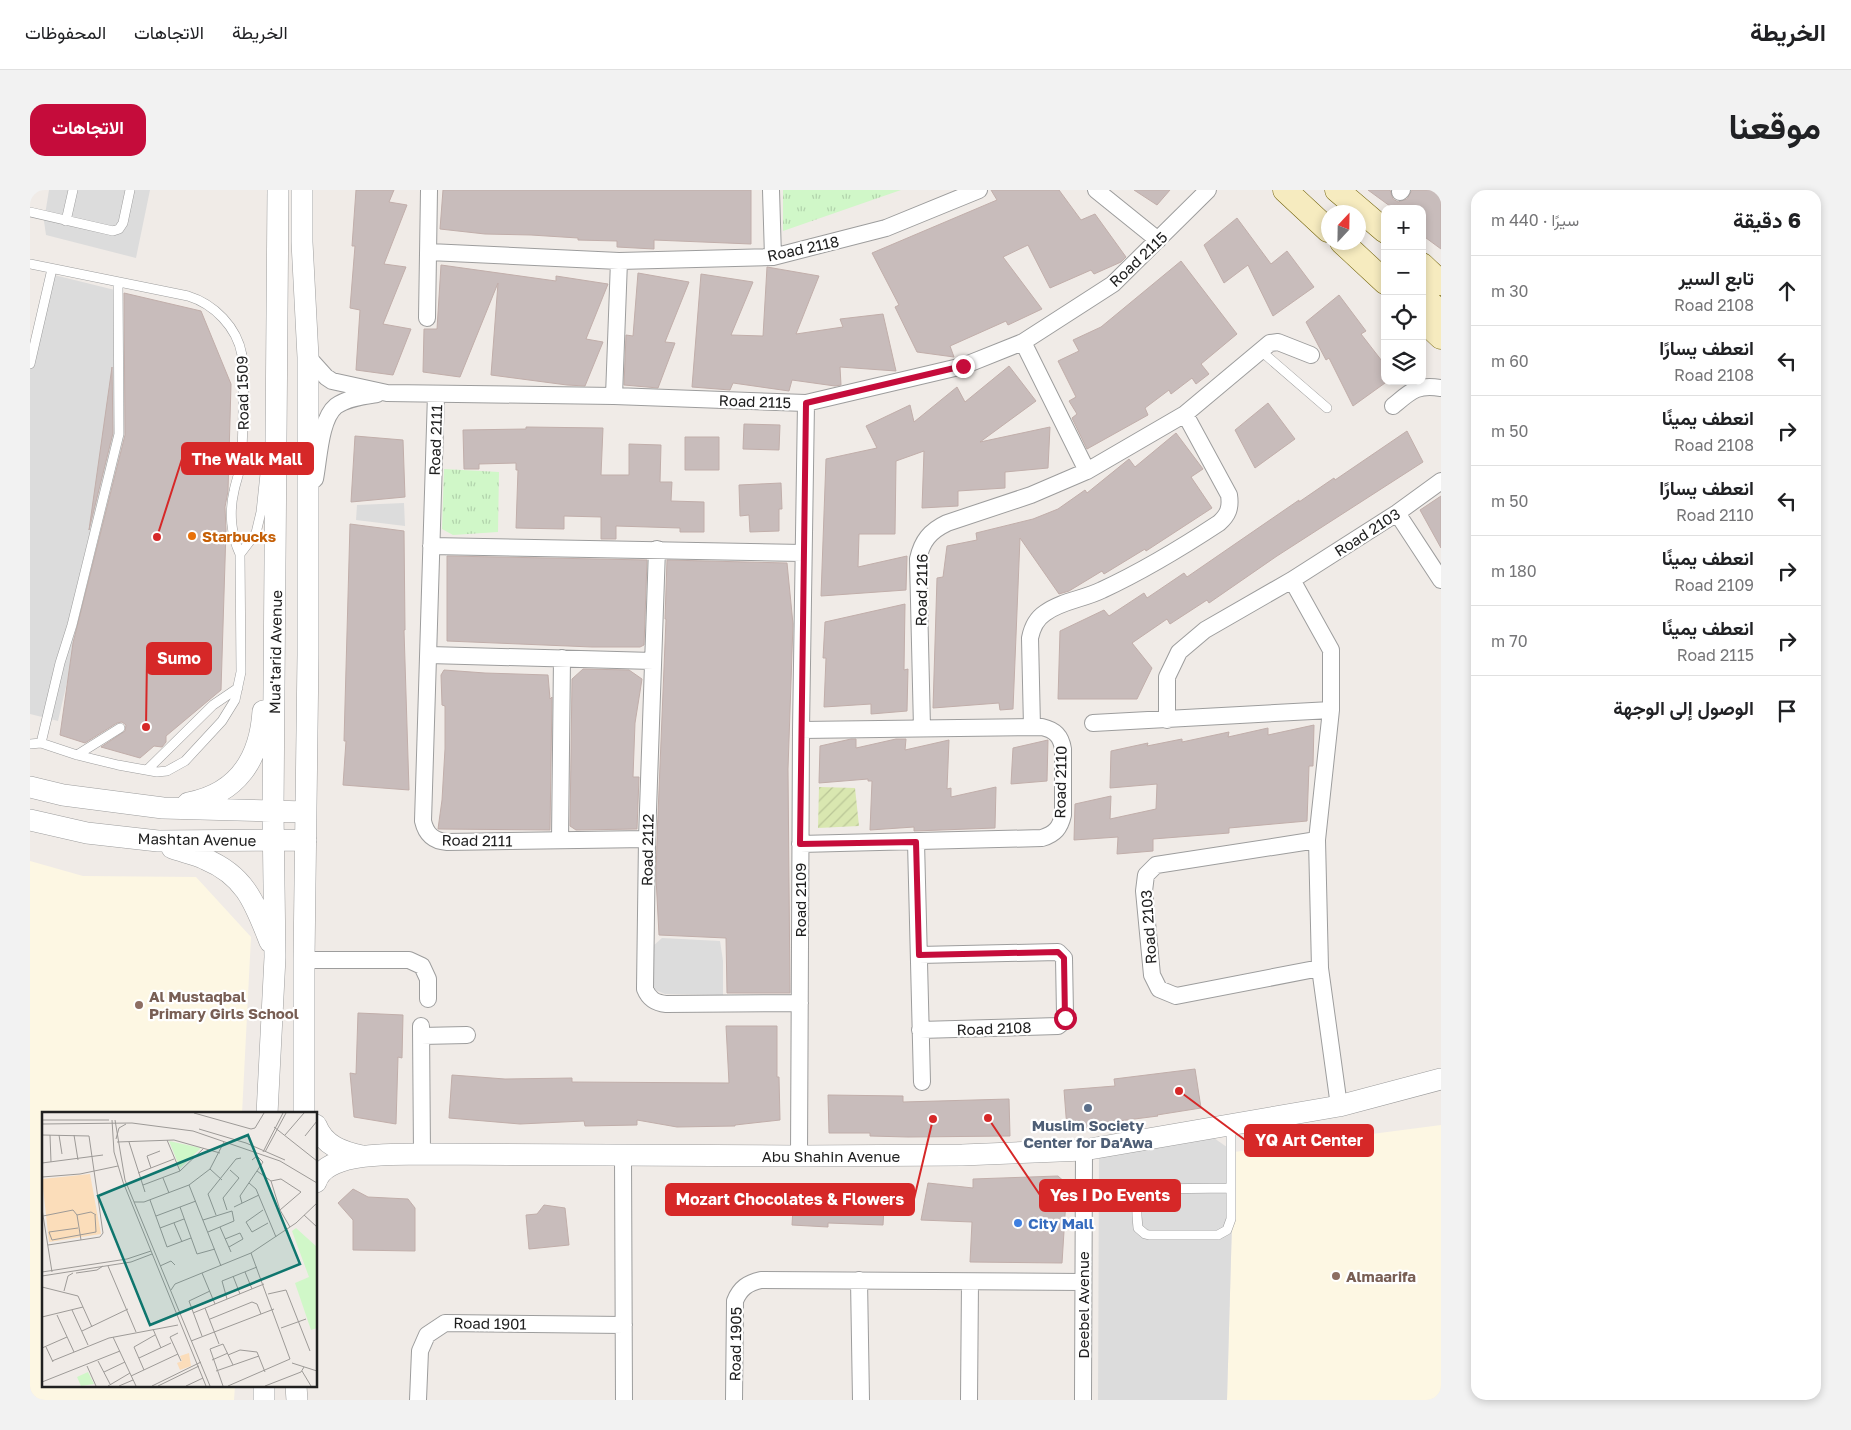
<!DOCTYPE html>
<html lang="ar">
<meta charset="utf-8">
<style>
body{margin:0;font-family:"Golos Text",Vazirmatn,sans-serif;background:#f2f2f2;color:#202124;direction:rtl}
.controls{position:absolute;right:15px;top:15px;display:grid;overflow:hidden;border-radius:10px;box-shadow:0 2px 8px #0003}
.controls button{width:45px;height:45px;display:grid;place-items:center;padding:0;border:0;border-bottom:1px solid #e0e0e0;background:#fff;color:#202124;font:25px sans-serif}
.compass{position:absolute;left:1291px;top:15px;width:45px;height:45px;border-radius:50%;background:#fff;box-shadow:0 2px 8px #0003;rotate:22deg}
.stop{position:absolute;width:15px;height:15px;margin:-11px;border:4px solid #c50c3b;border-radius:50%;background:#fff}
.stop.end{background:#c50c3b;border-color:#fff;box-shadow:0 1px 5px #0008}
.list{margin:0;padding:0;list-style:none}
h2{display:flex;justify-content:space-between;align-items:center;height:65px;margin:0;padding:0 20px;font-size:21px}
h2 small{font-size:16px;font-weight:400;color:#757577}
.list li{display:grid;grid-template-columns:32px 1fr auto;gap:15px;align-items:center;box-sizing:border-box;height:70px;padding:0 20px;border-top:1px solid #e0e0e0}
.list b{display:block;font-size:19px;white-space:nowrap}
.list p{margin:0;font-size:16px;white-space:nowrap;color:#757577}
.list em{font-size:16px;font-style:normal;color:#757577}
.icon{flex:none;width:28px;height:28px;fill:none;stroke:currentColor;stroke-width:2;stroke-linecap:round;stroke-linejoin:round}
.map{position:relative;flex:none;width:1411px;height:1210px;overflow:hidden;direction:ltr;border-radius:15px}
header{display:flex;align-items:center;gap:30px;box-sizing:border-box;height:70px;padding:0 25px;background:#fff;border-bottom:1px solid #e0e0e0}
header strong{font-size:24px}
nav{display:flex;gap:28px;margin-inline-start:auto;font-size:18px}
.intro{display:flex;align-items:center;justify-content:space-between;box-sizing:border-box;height:120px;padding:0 30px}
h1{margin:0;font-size:35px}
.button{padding:12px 22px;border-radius:15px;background:#c50c3b;color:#fff;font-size:18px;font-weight:700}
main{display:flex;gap:30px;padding:0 30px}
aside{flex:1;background:#fff;border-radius:15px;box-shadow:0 2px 8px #0003}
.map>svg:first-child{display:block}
.education{fill:#fdf7e3}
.park{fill:url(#park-tufts)}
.garden{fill:url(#garden-furrows)}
.parking{fill:#dcdcdc}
.building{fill:#c8bcbb;stroke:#c1aeaa}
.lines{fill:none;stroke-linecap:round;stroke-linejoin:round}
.service-casing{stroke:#9d9d9d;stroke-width:10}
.minor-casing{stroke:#9d9d9d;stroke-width:18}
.tertiary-casing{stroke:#9d9d9d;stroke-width:22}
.secondary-casing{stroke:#73640b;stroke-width:25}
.service{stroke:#fff;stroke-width:9}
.minor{stroke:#fff;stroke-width:16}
.tertiary{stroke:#fff;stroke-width:21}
.secondary{stroke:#f6ebbf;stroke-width:24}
.route{stroke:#c50c3b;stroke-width:6}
.food-dot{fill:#e8710a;stroke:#fff;stroke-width:2}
.education-dot{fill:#8d6e63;stroke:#fff;stroke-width:2}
.service-dot{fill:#5c6f8a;stroke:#fff;stroke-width:2}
.shop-dot{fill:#3f7fe0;stroke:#fff;stroke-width:2}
.labels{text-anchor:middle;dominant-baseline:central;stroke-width:4.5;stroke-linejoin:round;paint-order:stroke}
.street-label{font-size:15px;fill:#202020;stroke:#fff}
.food-label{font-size:15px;font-weight:bold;fill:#c56008;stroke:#fff;text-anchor:start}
.education-label{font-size:15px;font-weight:bold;fill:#785e54;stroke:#fff;text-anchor:start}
.service-label{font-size:15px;font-weight:bold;fill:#4e5e75;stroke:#fff}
.shop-label{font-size:15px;font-weight:bold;fill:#366cbe;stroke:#fff;text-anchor:start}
.inset-road{fill:none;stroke:#9d9a97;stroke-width:1}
.view{fill:#0f766e;fill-opacity:0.15;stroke:#0f766e;stroke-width:2.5}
.inset-edge{fill:none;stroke:#202020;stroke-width:2.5}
.leader{fill:none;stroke:#d62828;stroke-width:2}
.callout-dot{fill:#d62828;stroke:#fff;stroke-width:2}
.callout{fill:#d62828;stroke:#d62828;stroke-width:2}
.callout-label{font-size:16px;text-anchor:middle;font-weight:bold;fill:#fff}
</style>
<header>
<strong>الخريطة</strong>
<nav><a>الخريطة</a><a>الاتجاهات</a><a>المحفوظات</a></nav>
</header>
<div class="intro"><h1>موقعنا</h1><a class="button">الاتجاهات</a></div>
<main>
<aside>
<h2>6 دقيقة<small>سيرًا · 440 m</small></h2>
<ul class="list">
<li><svg class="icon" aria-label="ahead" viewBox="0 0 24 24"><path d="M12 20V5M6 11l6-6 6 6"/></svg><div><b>تابع السير</b><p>Road 2108</p></div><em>30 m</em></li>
<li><svg class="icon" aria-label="left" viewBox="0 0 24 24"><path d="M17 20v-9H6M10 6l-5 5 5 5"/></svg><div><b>انعطف يسارًا</b><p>Road 2108</p></div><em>60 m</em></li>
<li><svg class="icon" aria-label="right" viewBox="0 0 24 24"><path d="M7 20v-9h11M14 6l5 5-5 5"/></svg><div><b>انعطف يمينًا</b><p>Road 2108</p></div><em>50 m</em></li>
<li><svg class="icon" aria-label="left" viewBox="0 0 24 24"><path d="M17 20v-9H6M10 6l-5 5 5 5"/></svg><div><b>انعطف يسارًا</b><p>Road 2110</p></div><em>50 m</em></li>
<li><svg class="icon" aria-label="right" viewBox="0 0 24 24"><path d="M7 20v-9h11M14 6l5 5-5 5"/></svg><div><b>انعطف يمينًا</b><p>Road 2109</p></div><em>180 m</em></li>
<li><svg class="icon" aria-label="right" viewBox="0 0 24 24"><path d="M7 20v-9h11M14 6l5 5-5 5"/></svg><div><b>انعطف يمينًا</b><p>Road 2115</p></div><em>70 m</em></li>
<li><svg class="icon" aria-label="arrive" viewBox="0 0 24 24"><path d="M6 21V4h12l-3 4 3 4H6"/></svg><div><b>الوصول إلى الوجهة</b></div></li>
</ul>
</aside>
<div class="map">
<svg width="1411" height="1210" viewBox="0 0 1411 1210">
<defs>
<pattern id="park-tufts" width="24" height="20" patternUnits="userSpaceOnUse" patternTransform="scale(1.25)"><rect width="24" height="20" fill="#d0f7c8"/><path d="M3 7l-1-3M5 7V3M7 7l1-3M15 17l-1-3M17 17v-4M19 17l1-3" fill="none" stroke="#b2d3ac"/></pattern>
<pattern id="garden-furrows" width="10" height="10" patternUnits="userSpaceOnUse" patternTransform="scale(1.25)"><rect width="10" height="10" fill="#d9e7b0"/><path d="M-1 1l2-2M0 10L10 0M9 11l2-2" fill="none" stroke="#bac697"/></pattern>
</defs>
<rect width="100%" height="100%" fill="#f0ebe7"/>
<path class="education" d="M0 671 53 686 166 687 221 747 212 924H14V1196H205L204 1210H0Z
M1411 935V1210H1197L1204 962Z"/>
<path class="park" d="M753 0H871L753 41Z
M414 279 469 282 468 342 423 345 412 339Z"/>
<path class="garden" d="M789 597 825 598 829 636 788 638Z"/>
<path class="parking" d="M19 0H120L106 68 16 45 14 31Z
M16 83 93 102 95 243 28 531 0 524V164Z
M374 313 375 336 326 330 327 315Z
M632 748 690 751 693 771V805L635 804 623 799V756Z
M1181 946 1204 962 1197 1210H1068L1069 967Z"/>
<path class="building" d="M326 0H364L359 12 377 15 354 74 376 77 353 134 381 139 363 185 326 180 330 120 320 118 325 56H322Z
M413 0H721V54L624 50V59L587 57V51L548 50V48L501 45 455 44 410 39Z
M961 0H1029L1051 30 1065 24 1096 67 1091 72 1064 84 1061 80 1020 98 998 55 973 67 1012 119 978 135 976 131 920 156 924 167 887 162 865 117 869 115 842 63 967 10Z
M1104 0H1140L1127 15Z
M1338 0H1360L1363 9 1368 12 1377 9 1382 0H1411V59L1392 45V19H1364Z
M1207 28 1241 74 1257 61 1284 97 1243 126 1218 75 1194 93 1174 55Z
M1151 71 1207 144 1171 174 1179 184 1166 194 1162 188 1141 204 1139 200 1115 218 1118 225 1057 259 1042 228 1047 224 1039 211 1046 207 1028 171 1049 161 1043 150 1071 137Z
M411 75 526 91V86L578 94 556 149 573 152 555 196 537 195 461 185 468 93 430 187 393 182 394 139H407Z
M737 77 789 86 766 144 813 137 810 129 853 124 866 181 810 177 811 195 805 196 762 190 759 201 703 193 700 200 662 197 671 84 723 92 701 145 733 146Z
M608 83 659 92 635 152 645 153 628 198 594 195 596 145 603 146Z
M94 103 171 121 201 194 198 301 195 317 196 340 191 500 136 546V552L132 557 124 556 110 568 71 557 95 541 96 535 92 532 87 533 55 553 30 545 43 453 95 245Z
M1309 105 1336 141 1331 144 1355 175V193L1323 216 1299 168 1296 170 1276 132Z
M979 176 1006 211 950 252 1020 237 1018 278 975 282V298L928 301V316L892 318 894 261 866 271 865 344H829L828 377 877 366 876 400 791 406 796 269 847 258 836 236 880 215 884 232 927 197 935 212Z
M82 177 83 243 59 340Z
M1238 213 1265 249 1225 278 1205 240Z
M714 234 750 235 749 260 713 259Z
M496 237 573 238 571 285H599V254L631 255 630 292H642L641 311 674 312V342H650V338L586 336V349H571V327L534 326V339L486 338 488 280H486V273L449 274V279H434L433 240 496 239Z
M1377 241 1393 272 1247 366 1179 413 1177 410 1140 434 1137 429 1102 453 1122 478 1107 509H1028L1030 441 1074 420 1079 426 1114 403 1117 408 1154 383 1157 387 1269 310V312L1304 288 1305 290Z
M1146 243 1173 279 1161 287 1182 318 1116 361 1115 359 1074 384 1072 381 1039 401 1029 404 990 348 983 519 970 520 969 513 903 518 907 388 913 387 917 356 947 350 946 343 1003 329 1028 319 1055 300 1057 303 1099 269 1105 277Z
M325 246 373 250 375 307 321 312Z
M655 247H689V280H655Z
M751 293 752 319H749V341L720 342 719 325 710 326 709 295Z
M1411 306V358L1390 320Z
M320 334 374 341 375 440H374L379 600 313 595 316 551H314Z
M417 366 617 370 614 455 610 457H562L417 451Z
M637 370 757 373 763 434 758 579 760 803H697L696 748 629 745 626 688 627 649 636 429H635Z
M875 414 874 480 878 479 877 521 841 524V514L794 517 796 468H793L795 432Z
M553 479 599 480 612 489 605 533 603 587H609L607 639 546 640 540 636 542 489Z
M414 480 455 483 518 485 520 509 522 507 520 640 408 639 412 610 415 559V516L412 515 411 485Z
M1284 535 1283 576H1279L1277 631 1199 638V643L1123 649V661L1087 664 1088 647 1044 650 1045 614 1081 606 1080 629 1126 619 1127 594 1080 598 1081 561 1118 553 1117 556 1152 549V552L1199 542 1198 547 1238 538V545Z
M821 549H826V558L866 549H876L875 560 919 550 917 599 921 598V607L966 597 965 638 884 641V637L840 640 842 591H838V589L789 593 790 556Z
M1018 550 1017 591 981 594 983 558Z
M328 823 373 825 372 868 368 867 366 934 324 927 320 883 326 884Z
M696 836H747V887H749L750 930 705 935V936L647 937 607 930V935L555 936 554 931 490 934 419 928 422 885 475 889 542 888V892L699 893Z
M1165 879 1171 918 1127 925 1128 926 1081 932 1082 936 1037 939 1034 900 1085 896 1084 889Z
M798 905 873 906V912L979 909 980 946 878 947 840 946V943H799Z
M1028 986 1037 994 1032 1073 940 1072 942 1032 891 1030 898 993 943 998V989Z
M323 999 338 1007 378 1009 385 1018V1061L323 1060V1030L308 1013Z
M811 999 855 1001 853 1035 798 1033V1037L762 1035 764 1001 810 1004Z
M514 1015 535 1018 539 1055 499 1059 496 1025 507 1024Z"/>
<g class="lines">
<g class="service-casing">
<path id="service" d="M0 22 83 41 89 39 93 33 100 0
M36 31 43 0
M0 74 158 106C184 114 207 137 212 165 216 181 213 198 213 214 213 233 213 252 211 271 210 282 206 291 204 301 199 322 201 345 210 364
M1231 161 1297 218
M0 174 22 79
M11 553 30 473 42 435 89 244 88 93
M0 554 11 553 47 565 88 575 127 582 137 581 155 571 192 531 205 510 211 482 210 364 226 343 231 322 236 274
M47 565 90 538
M117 580 183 515 208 498
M1201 998 1118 999C1103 1006 1107 1024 1108 1038L1115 1044 1119 1045H1188L1197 1040 1201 1029V935"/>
</g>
<g class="minor-casing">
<path id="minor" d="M741 0 743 67
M1066 0 1128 50
M1370 2 1372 0
M399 62 589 71 743 67 856 38 949 0
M397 128 399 0
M993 152 1057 281
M278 167 296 187 302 191 357 203 584 206 776 213 933 176 993 152 1083 94 1178 0
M406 204 393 631C396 644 403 651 417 652L617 649
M584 206 589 71
M1363 216C1381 201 1387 194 1411 198
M285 289C289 269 290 229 306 216 317 208 334 206 347 204
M1367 323 1411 390
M401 356 773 363
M627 359 617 649 615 799C619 809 625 813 636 814L770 813
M1262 390 1301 460V520L1287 650 1290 778 1309 916
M399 465 623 471
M1137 530V487L1149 462 1175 440 1262 390 1367 323 1411 291
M1063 533 1301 520
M1002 537 1000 448C1002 438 1006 429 1015 423 1031 411 1054 409 1072 400 1113 381 1151 358 1189 333 1198 325 1201 318 1199 305L1155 224
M892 538 888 369C892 351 900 341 917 333L1001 305 1057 281 1155 224 1240 153 1248 152 1281 165
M530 650 532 468
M1287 650 1126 675 1116 685 1114 701 1122 785 1129 799 1146 806 1290 778
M886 652 892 892
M770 654 1012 648C1025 644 1030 638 1033 625V559C1031 546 1025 540 1012 537L771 540
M889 765 1028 762 1034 768 1035 824 1034 831 1028 836 890 840
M274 770H379L392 776 398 789V809
M391 836 392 964
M391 846 437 845
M593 965 594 1210
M769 966 771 540 776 213
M829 1090 831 1210
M388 1210 390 1161 397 1145 415 1133 594 1135
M704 1210 705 1111C710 1098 718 1093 731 1090 839 1090 946 1092 1053 1092
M939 1210 940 1092
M1053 1210 1054 960"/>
</g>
<g class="tertiary-casing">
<path id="tertiary" d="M272 0V52L278 167V465L274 770V924
M0 597 33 605 133 618 276 622
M158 613C207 604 230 569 233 521
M0 630 57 643 128 651 276 650
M142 658C153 662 165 664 175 669 216 686 225 714 240 752
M237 924 245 767 243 622 248 0
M286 935C294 956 313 962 332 966
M286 992C296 960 366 965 392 964L769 966 932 965 1054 960 1309 916 1411 889
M234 1196V1210
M266 1196 267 1210"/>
</g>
<g class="secondary-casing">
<path id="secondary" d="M1255 0 1298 40
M1307 0 1355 41
M1312 52 1355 92
M1392 75 1411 93
M1392 105 1411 124
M1392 129 1411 147"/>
</g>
<use href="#service" class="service"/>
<use href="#minor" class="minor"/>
<use href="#tertiary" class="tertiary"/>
<use href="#secondary" class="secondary"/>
</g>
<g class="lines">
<path class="route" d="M933 176 776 213 770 654 886 652 889 765 1028 762 1034 768 1035 828"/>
</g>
<circle class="food-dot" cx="162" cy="346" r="5"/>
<g class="education-dot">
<circle cx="109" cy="815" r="5"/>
<circle cx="1306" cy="1086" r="5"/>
</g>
<circle class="service-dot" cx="1058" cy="918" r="5"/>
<circle class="shop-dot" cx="988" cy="1033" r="5"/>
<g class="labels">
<g class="street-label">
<text transform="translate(773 58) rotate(-12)">Road 2118</text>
<text transform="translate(1108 69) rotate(-43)">Road 2115</text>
<text transform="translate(212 203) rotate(-91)">Road 1509</text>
<text transform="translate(725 211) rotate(2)">Road 2115</text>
<text transform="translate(405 250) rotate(-88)">Road 2111</text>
<text transform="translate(1337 342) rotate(-33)">Road 2103</text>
<text transform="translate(891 400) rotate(-89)">Road 2116</text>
<text transform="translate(245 462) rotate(-89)">Mua'tarid Avenue</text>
<text transform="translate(1030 592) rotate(-89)">Road 2110</text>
<text transform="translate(167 649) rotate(1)">Mashtan Avenue</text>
<text transform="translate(447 650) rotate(1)">Road 2111</text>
<text transform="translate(617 660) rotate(-89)">Road 2112</text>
<text transform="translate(770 710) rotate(-90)">Road 2109</text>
<text transform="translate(1118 737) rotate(-94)">Road 2103</text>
<text transform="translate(964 838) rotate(-2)">Road 2108</text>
<text x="801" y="966">Abu Shahin Avenue</text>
<text transform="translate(1053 1115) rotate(-90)">Deebel Avenue</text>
<text transform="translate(460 1133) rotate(1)">Road 1901</text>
<text transform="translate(705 1154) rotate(-89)">Road 1905</text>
</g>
<g class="food-label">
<text x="172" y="346">Starbucks</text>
</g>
<g class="education-label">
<text x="119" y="806">Al Mustaqbal<tspan x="119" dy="17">Primary Girls School</tspan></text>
<text x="1316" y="1086">Almaarifa</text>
</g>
<g class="service-label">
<text x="1058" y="935">Muslim Society<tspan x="1058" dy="17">Center for Da'Awa</tspan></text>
</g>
<g class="shop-label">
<text x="998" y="1033">City Mall</text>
</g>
</g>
<g transform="translate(12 922)">
<rect width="275" height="275" fill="#f0ebe7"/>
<path d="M48 62 59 122 7 130 0 67ZM147 241 149 254 138 258 135 251 140 249 138 244Z" fill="#fbddba"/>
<path d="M127 29 159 36 138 56ZM254 116 275 135V216L269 218 253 171 267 165 250 119ZM46 260 52 272 39 274 35 265Z" fill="#d0f7c8"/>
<path class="inset-road" d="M152 1 209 17 213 16 222 1M0 8H67M70 8 72 40 81 70 164 274M73 8 83 68 168 274M0 12 90 11 151 19 238 49 275 71M232 15 275 49M157 17 204 31 243 48M0 23 47 24 61 121 58 125 6 133M8 23 9 50M17 23 20 42M32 23 36 48M243 23 262 1M263 24 275 9M74 27 77 16 84 12M125 28 138 59M75 30 132 28 178 41M87 30 103 80M221 40 241 1M223 40 244 1M0 51 61 43M109 56 105 44 118 39M168 57 180 68M215 59 229 69 238 98 248 115M96 61 132 47M0 65 38 62 76 54M121 66 127 81M229 69 239 67 259 80 238 98M207 71 214 77 234 125M101 73 138 59 162 36M147 73 179 154M108 88 125 135 149 126M92 90H102L147 73 168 57 182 30M200 91 198 84 221 50 215 44 210 48M138 95 155 142 173 137M192 95 217 83M0 97 10 160M185 98 181 86 197 66 188 58M221 98 204 110 210 120 226 111M174 103 166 82 194 47 199 46M262 103 275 115M1 104 31 98 35 103M114 104 154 89M161 108 190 99 192 109 166 120M132 111 140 130M178 115 189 140M118 116 142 107M7 120 10 128 54 120 53 103M7 120 36 116M183 127 198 121 201 127 187 135M39 128 35 103 49 100 54 103M209 141 248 247M66 154 94 220M118 154 129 149 133 153M0 160 85 147 109 139M203 160 210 177M34 161 55 158 61 154M160 161 173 192M0 164 89 150 110 142M191 164 198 182M0 175 36 184 50 215M129 178 133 172 209 141 254 111 275 91M22 179 26 164 31 161M226 182 244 178 268 239M185 187 180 169 215 155M163 196 177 232M30 198 46 233M151 201 222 172M15 203 32 240M0 205 41 195M168 207 210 190 215 192 219 202M239 216 264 207M111 217 119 236M40 219 86 197M136 221 128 225 139 249M160 224 147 189 168 179M71 225 94 274M149 229 232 197M4 235 11 250M0 236 25 225M186 243 198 238 215 240 223 260M97 246 129 231M170 248 186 241M10 249 67 226 136 213M56 249 68 272M250 251 275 259M45 254 54 274M102 258 92 235 113 223M174 259 217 244M260 259 269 274M62 260 83 250M89 264 136 242M0 270 78 239M66 274 88 261M77 274 91 268M110 274 159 250M116 274 157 254M144 274 161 266M181 274 168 237 181 232 191 253M186 274 248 247M223 274 259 260 262 255"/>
<path class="view" d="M206 23 258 152 108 213 56 84Z"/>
<rect width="275" height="275" class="inset-edge"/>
</g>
<path class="leader" d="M127 347L152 269M116 537L117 468M1149 901L1215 950M958 928L1010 1005M903 929L884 1009"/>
<g class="callout-dot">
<circle cx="127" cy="347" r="5"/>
<circle cx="116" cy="537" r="5"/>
<circle cx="1149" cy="901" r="5"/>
<circle cx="958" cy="928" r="5"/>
<circle cx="903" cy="929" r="5"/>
</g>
<g class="callout">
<rect x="152" y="253" width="131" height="31" rx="5"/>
<rect x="117" y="453" width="64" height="31" rx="5"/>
<rect x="1215" y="935" width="128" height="31" rx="5"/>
<rect x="1010" y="990" width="140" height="31" rx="5"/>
<rect x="636" y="994" width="248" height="31" rx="5"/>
</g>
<g class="callout-label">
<text x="217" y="275">The Walk Mall</text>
<text x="149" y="474">Sumo</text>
<text x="1279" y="956">YQ Art Center</text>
<text x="1080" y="1011">Yes I Do Events</text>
<text x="760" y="1015">Mozart Chocolates &amp; Flowers</text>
</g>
</svg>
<div class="controls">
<button>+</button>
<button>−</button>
<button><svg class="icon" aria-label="locate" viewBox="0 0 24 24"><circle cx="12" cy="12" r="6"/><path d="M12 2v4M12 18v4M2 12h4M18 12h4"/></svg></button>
<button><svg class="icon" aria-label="layers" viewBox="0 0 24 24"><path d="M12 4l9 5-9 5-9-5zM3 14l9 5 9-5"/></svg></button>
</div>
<svg class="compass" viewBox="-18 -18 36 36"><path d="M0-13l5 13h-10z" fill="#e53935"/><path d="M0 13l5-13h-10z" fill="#757577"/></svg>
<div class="stop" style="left:1035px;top:828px"></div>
<div class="stop end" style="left:933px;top:176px"></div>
</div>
</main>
